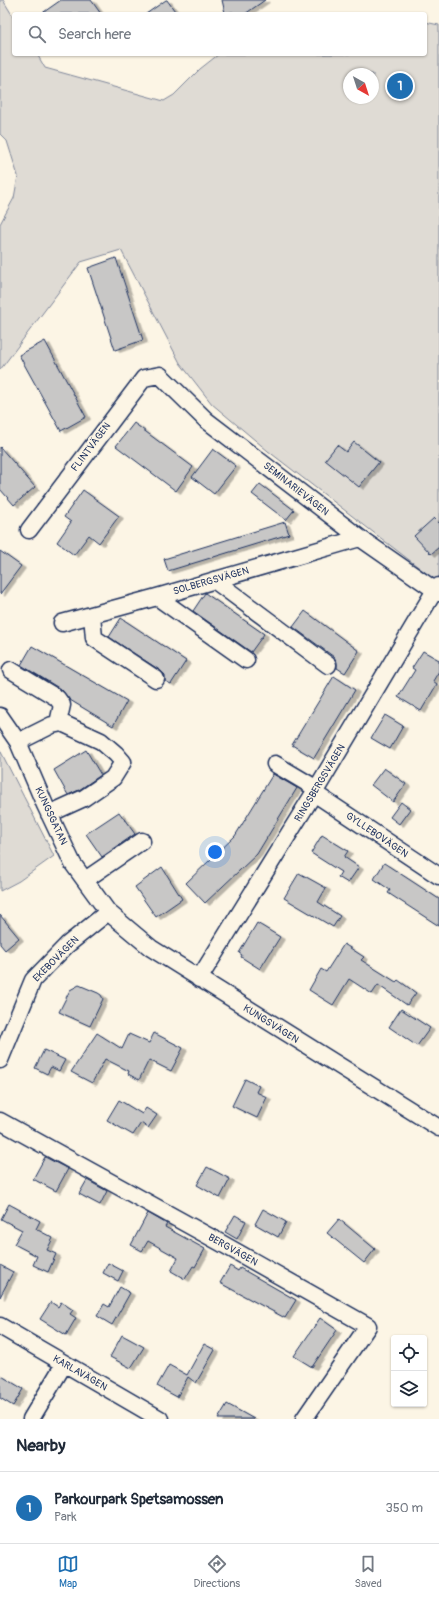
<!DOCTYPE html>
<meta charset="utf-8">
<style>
body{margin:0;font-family:Pangolin,sans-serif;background:#f6f6f7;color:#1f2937}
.controls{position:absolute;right:12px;bottom:12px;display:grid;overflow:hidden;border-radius:4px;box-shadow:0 1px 3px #0004}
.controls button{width:36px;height:36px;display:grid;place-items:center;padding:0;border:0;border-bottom:1px solid #e0e1e3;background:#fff;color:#1f2937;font:20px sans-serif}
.compass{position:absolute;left:343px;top:68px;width:36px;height:36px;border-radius:50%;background:#fff;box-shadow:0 1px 3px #0004;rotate:141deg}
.you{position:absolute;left:215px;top:852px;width:14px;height:14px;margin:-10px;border:3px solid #fff;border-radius:50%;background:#1a73e8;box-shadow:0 0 0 6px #1a73e833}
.badge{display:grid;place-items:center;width:26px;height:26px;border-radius:50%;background:#1f6fb2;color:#fff;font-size:13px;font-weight:700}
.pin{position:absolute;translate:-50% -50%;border:2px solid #fff;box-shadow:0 1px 4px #0006}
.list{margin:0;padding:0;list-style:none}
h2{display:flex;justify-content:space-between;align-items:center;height:52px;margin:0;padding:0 16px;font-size:17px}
h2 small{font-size:13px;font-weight:400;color:#747a83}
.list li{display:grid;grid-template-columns:26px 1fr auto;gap:12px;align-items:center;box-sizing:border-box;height:72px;padding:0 16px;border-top:1px solid #e0e1e3}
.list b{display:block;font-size:15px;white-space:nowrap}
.list p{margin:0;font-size:13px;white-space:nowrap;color:#747a83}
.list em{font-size:13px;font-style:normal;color:#747a83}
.icon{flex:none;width:22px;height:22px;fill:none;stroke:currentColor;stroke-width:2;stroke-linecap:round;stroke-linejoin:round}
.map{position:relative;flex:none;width:439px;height:1419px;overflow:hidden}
.search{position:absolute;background:#fff;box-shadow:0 1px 3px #0004;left:12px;right:12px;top:12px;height:44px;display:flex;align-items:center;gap:10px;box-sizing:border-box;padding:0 14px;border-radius:4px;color:#747a83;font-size:15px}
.sheet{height:124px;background:#fff}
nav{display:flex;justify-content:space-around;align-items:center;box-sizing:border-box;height:56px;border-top:1px solid #e0e1e3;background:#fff;font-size:11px;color:#747a83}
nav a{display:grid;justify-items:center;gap:2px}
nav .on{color:#1f6fb2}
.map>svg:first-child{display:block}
.green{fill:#dfdbd4;stroke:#7d8599;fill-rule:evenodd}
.building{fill:#c8c7c6;stroke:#1b2f5e;filter:url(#shadow)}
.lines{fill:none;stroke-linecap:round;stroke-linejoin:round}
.minor-casing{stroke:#1b2f5e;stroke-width:19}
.minor{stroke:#fcf5e5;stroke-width:16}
.labels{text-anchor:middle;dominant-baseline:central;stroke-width:4;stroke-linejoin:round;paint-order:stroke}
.street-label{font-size:10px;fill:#1b2f5e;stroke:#fcf5e5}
</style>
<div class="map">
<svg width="439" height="1419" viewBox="0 0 439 1419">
<defs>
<filter id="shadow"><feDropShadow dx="4.5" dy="2.5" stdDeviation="0" flood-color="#0004"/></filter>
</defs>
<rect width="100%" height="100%" fill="#fcf5e5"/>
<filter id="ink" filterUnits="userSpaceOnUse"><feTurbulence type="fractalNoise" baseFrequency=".025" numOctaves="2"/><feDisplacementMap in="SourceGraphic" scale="8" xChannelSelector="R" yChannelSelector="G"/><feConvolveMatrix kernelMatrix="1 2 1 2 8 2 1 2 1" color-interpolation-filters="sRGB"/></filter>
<g filter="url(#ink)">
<path class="green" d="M0 0H3L14 18V54H37L45 68 164 101 174 95 200 69 219 54H425V22L439 25V583L268 451 212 404 180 363 121 250 81 262 0 370V224L14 198 18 176 7 141 0 134ZM349 74H373V98H349Z
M0 750 54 856 19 881 0 891Z"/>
<path class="building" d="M61 0H91L101 14H41Z
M166 0H167L177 14H146Z
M222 0H265L245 14H234L233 12 225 13Z
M116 258 143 340 115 350 88 268Z
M45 341 86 417 61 431 19 355Z
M134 423 193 467 176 491 116 446Z
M354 442 379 462 359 487 325 460 337 445 346 452Z
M0 447 35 487 14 505 0 489Z
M213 449 236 466 214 494 192 477Z
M260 484 294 510 286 520 252 494Z
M83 490 119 516 99 543 89 535 74 555 57 542 71 522 64 517Z
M434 518 439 523V547L431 554 414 536Z
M285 522 289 534 168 571 164 559Z
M0 551 21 566 0 594Z
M205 593 264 634 251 652 193 611Z
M305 611 359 651 345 673 337 668V662L334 657 293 627Z
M121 618 186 661 171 684 165 681V675L161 671 109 637Z
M32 646 127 701 113 726 70 700 62 690 21 665Z
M423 651 439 660V671L433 681 437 684 421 711 398 697 415 670 412 668Z
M334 676 355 690 314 758 292 745Z
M385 715 403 726 390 749 371 738Z
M86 750 101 775 79 790 68 795 54 770Z
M384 768 406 784 393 802 371 785Z
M273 774 297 788 257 854 205 903 186 883 235 836Z
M401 802 410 809 399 824 390 817Z
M119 812 135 834 102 857 86 834Z
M322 835 348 851 344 857 359 867 348 883 338 877 341 872 311 853Z
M384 863 439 899V926L388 893 390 890 374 879Z
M162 867 182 899 156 917 135 887Z
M299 873 326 888 318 902 340 916 333 927 284 898Z
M0 915 19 938 5 950 0 944Z
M257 923 280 937 260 969 241 957 242 955 239 953Z
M344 944 364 957 361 960 396 982 398 980 416 993 407 1005 378 985 372 994 349 979 333 1005 309 990 321 969 326 972Z
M79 985 98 993 101 995 103 999 90 1026 59 1012 70 990Z
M401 1009 430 1028 417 1046 389 1027Z
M97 1033 122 1049 129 1034 149 1043 154 1033 183 1048 171 1071 149 1060 139 1080 128 1074 129 1071 105 1059 92 1083 71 1072Z
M44 1050 65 1060 59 1071 51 1067 47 1074 35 1068Z
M245 1079 259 1086 256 1092 267 1097 257 1118 232 1106Z
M119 1100 142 1114 146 1108 157 1115 148 1128 141 1123 133 1135 107 1120Z
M45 1157 68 1169 56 1191 33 1179Z
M207 1167 230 1179 220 1198 197 1185Z
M87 1180 107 1191 100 1205 79 1194Z
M9 1204 40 1221 36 1229 53 1238 47 1250 56 1254 48 1272 33 1265 37 1256 14 1244 22 1230 1 1219Z
M263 1209 286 1222 278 1237 255 1224Z
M148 1213 167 1224 165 1227 205 1249 195 1267 193 1266 185 1279 171 1271 178 1258 148 1241 142 1251 131 1245Z
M235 1215 246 1221 237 1239 225 1232Z
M339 1219 375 1249 364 1263 327 1233Z
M108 1263 123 1271 118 1281 103 1273Z
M0 1265 13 1272 0 1297Z
M230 1266 238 1271 240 1268 296 1300 285 1318 220 1283Z
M120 1287 130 1293 112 1325 97 1316 104 1304 109 1307Z
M51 1302 58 1307 61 1302 73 1310 70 1314 76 1318 66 1335 40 1319Z
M320 1318 337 1330 312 1367 294 1356Z
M122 1335 144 1347 131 1368 110 1357Z
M204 1344 215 1350 196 1383 188 1377 177 1397 157 1386 169 1365 187 1375Z
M0 1375 23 1389 13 1406 0 1398Z
M227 1404 254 1419H218Z"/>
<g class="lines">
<g class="minor-casing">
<path id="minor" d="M29 530 144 378 160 375 206 420 360 538 439 593
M214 580 328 665
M157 597 246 660
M92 615 94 638 156 679
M62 623 157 597 360 538
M11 670 57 698 62 705 58 723
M0 716 18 742 45 805 73 864 108 912 151 948 439 1128
M18 742 52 725 62 723 101 741 116 754 123 762 113 778 84 798 49 814
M275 764 317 789
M314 793 439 876
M85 880 142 841
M199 979 314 793 435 590 439 586
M0 1060 33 980 67 945 108 912
M0 1121 221 1243 368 1326 304 1419
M0 1326 160 1419
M31 1419 64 1364"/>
</g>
<use href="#minor" class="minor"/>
</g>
</g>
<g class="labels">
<g class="street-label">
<text transform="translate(91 447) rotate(-53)">FLINTVÄGEN</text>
<text transform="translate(296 489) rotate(38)">SEMINARIEVÄGEN</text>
<text transform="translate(211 581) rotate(-16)">SOLBERGSVÄGEN</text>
<text transform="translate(320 783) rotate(-59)">RINGSBERGSVÄGEN</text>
<text transform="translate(51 816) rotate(65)">KUNGSGATAN</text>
<text transform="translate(377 835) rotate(34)">GYLLEBOVÄGEN</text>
<text transform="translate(56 959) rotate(-45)">EKEBOVÄGEN</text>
<text transform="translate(271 1024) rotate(32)">KUNGSVÄGEN</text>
<text transform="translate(233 1250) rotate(29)">BERGVÄGEN</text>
<text transform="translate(80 1373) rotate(30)">KARLAVÄGEN</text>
</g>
</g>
</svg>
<div class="controls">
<button><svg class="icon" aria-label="locate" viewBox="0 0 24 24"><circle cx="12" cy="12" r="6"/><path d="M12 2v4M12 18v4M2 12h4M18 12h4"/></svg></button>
<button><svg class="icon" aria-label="layers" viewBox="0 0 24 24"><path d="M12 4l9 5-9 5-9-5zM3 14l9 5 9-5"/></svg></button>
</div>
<svg class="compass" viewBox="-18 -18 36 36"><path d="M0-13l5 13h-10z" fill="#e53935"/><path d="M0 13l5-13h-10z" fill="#747a83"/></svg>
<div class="you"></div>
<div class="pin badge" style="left:400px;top:86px">1</div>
<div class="search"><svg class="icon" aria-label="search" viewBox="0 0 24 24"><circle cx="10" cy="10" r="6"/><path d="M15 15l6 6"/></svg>Search here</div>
</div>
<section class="sheet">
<h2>Nearby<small></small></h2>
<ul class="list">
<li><span class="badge">1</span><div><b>Parkourpark Spetsamossen</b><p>Park</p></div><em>350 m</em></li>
</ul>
</section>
<nav>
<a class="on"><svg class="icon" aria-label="map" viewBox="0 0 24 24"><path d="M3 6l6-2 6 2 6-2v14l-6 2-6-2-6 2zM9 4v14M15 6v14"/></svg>Map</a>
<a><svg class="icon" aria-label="directions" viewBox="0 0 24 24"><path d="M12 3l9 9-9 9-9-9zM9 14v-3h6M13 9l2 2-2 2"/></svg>Directions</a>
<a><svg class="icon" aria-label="saved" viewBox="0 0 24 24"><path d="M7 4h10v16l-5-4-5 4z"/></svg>Saved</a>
</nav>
